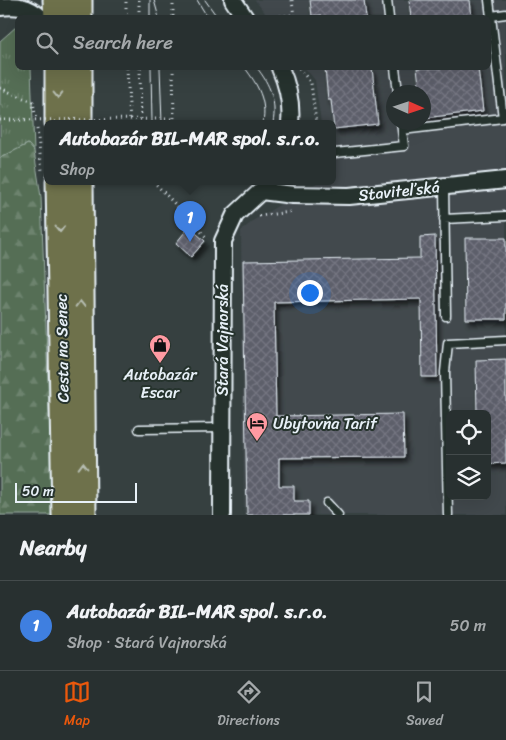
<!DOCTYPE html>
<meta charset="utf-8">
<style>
body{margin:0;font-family:Sriracha,sans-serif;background:#303838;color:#f1f3f6}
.controls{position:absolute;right:15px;bottom:15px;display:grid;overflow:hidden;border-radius:8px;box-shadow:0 5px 20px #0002}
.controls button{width:45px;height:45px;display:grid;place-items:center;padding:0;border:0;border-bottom:1px solid #444b4c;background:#283030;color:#f1f3f6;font:25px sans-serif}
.compass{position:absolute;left:386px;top:85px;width:45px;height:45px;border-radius:50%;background:#283030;box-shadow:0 5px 20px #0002;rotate:93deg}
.scale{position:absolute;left:15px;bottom:12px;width:122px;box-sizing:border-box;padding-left:5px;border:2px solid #e8f1f8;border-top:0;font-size:14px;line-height:18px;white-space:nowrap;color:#e8f1f8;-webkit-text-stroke:4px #26332d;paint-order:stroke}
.you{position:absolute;left:309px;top:292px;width:18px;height:18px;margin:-12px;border:4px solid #fff;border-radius:50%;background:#1a73e8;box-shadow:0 0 0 8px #1a73e833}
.badge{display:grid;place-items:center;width:32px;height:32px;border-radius:50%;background:#ea580c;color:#fff;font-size:16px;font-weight:700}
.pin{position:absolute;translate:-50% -41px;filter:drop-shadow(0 1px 2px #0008)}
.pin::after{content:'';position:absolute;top:26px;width:18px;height:15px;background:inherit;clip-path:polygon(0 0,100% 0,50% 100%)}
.popup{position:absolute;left:44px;top:120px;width:292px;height:65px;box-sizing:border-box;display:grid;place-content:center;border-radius:8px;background:#283030;filter:drop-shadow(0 1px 4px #0005);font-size:16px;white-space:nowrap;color:#a5a9ab}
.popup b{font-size:19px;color:#f1f3f6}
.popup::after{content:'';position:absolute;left:50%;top:100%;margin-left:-10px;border:10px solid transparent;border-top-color:#283030}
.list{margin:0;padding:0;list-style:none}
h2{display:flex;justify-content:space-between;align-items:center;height:65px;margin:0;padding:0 20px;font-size:21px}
h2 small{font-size:16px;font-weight:400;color:#a5a9ab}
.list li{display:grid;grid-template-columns:32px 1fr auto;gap:15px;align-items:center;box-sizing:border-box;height:90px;padding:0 20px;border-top:1px solid #444b4c}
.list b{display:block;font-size:19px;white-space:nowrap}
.list p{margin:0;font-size:16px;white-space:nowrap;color:#a5a9ab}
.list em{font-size:16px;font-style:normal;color:#a5a9ab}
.icon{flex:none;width:28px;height:28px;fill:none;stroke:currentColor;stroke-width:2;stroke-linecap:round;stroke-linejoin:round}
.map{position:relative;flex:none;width:506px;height:515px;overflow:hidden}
.search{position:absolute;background:#283030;box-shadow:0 5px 20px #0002;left:15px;right:15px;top:15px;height:55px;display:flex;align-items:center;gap:12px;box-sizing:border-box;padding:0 18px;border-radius:8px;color:#a5a9ab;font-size:19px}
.sheet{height:155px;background:#283030}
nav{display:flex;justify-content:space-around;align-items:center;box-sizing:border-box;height:70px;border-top:1px solid #444b4c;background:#283030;font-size:14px;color:#a5a9ab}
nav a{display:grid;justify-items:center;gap:2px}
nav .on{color:#ea580c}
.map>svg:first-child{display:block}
.built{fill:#42494d;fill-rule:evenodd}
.grass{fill:url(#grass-tufts);stroke:#9eb0a6}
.forest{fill:url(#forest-firs);stroke:#9eb0a6}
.building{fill:url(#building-cross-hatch);stroke:#e8f1f8;filter:url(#shadow)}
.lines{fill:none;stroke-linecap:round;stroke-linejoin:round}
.lane-casing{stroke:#e8f1f8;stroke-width:11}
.street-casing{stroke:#e8f1f8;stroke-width:20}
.primary-casing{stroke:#e8f1f8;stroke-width:29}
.path{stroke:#e8f1f8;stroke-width:3;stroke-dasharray:1 4;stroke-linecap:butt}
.lane{stroke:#26332d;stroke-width:8}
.street{stroke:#26332d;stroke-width:16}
.primary{stroke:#6e714b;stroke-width:25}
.tram{stroke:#e8f1f8;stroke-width:1}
.path-bridge{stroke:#e8f1f8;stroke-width:3;stroke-dasharray:1 4;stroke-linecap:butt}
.oneway{stroke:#b7beb3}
.labels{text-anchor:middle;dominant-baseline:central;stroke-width:4;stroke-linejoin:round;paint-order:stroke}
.street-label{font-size:16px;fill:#e8f1f8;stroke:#26332d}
.poi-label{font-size:16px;fill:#e8f1f8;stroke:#26332d}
</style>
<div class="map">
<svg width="506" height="515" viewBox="0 0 506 515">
<defs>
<pattern id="grass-tufts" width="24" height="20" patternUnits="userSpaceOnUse" patternTransform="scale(1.25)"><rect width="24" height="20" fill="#546e55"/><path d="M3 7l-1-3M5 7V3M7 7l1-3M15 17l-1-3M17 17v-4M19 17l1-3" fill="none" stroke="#6d836e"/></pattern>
<pattern id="forest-firs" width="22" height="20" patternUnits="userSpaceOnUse" patternTransform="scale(1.25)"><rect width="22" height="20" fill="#546e55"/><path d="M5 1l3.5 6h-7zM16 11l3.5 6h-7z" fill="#6d836e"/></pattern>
<pattern id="building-cross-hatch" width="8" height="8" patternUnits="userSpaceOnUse" patternTransform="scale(1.25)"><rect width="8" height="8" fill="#5d5e6b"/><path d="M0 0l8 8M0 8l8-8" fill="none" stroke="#747681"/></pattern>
<filter id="shadow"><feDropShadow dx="3" dy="5" stdDeviation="2.5" flood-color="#0009"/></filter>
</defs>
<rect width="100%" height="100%" fill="#364040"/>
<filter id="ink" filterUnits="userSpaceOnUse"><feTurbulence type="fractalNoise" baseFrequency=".02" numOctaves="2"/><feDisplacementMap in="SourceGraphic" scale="10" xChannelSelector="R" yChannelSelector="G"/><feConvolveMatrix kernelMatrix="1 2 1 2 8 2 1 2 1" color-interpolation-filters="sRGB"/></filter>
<g filter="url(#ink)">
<path class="built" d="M255 0H506V515H244L241 231 254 220 320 181H332V123H321L315 80 305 68H488V18L268 17ZM394 92H424V122H394ZM450 414H487V496H450Z"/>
<path class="grass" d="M17 26 18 68H31L34 151 28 144 0 158V41Z"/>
<path class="forest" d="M28 144 34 151 41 197 53 515H0V158Z"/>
<path class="building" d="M310 0H364L366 18H322L321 15 312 16Z
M409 0H470L472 18H411Z
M325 68H372L378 124 334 129 331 100H328Z
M417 68H478L483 111 424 118V92H420Z
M189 227 205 241 191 257 176 243Z
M435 236 437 377H422L421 299 274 302 276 416 403 414 404 457 279 458V486H294V501H309V515H247L243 261 420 258V237Z
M465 238H506V319H466Z
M506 359V463L487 464V414H477L476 360Z"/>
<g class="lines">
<g class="lane-casing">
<path id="lane" d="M387 0 389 18
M491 16 506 14
M395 68 398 92
M401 122 402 130 503 118 489 0
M335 153 404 146 402 130
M444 187 446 316
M444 219 506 216
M139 429 222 428
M327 503 338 515
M448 515 445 372 448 343 506 340"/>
</g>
<g class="street-casing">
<path id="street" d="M233 0 245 18
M0 7C16 5 28 6 41 18
M280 68C288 86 292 103 290 123
M261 191 293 195 349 196 506 180
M222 515 223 241 235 215 261 191 268 181"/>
</g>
<g class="primary-casing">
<path id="primary" d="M56 0 57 18
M79 0V18
M58 68V123
M79 68V123
M59 181 65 515
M80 181 83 515"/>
</g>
<path class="path" d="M139 0V18
M173 0V18
M292 0 294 17
M270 17 294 15
M126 18V0
M127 68 130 123
M140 68 141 123
M299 68 311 83 316 123
M0 88 33 102 36 120
M37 129 42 170
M153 181 208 239
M259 216 290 212"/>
<use href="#lane" class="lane"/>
<use href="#street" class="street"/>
<use href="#primary" class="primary"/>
<path class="tram" d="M150 0V18
M154 0 159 18
M197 0 208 18
M205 0 218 18
M151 68 152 123
M160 68 162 123
M245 68C258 85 267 101 263 123
M257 68C270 84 277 102 273 123"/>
<path class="path-bridge" d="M0 120 174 119 173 68"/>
</g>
<defs><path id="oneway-chevron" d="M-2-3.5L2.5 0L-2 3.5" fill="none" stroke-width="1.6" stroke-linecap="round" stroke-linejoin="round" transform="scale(1.25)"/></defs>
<g class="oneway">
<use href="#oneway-chevron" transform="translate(58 95) rotate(89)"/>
<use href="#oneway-chevron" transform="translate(60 229) rotate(89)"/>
<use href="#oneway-chevron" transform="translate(80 304) rotate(-91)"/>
<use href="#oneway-chevron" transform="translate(83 466) rotate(-91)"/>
</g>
</g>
<defs>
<g id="shop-pin" transform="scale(1.125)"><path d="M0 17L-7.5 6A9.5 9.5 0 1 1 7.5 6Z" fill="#ff9aa2" stroke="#26332d"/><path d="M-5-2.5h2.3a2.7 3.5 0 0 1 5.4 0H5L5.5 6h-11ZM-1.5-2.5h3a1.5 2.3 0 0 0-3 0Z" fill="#111"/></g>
<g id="hotel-pin" transform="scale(1.125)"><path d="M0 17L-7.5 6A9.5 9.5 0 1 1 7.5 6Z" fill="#ff9aa2" stroke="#26332d"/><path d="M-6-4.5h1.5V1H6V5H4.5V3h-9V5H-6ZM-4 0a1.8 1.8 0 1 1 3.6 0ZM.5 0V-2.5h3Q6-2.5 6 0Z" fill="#111"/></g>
</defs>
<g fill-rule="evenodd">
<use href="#shop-pin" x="160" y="345"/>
<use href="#hotel-pin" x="257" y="423"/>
</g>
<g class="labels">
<g class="street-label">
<text transform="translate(399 191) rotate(-6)">Staviteľská</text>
<text transform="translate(222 340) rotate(-90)">Stará Vajnorská</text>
<text transform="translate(62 348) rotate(-91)">Cesta na Senec</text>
</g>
<g class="poi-label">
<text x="160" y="374">Autobazár<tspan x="160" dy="18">Escar</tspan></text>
<text x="273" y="423" text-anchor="start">Ubytovňa Tarif</text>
</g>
</g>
</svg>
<div class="controls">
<button><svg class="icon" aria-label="locate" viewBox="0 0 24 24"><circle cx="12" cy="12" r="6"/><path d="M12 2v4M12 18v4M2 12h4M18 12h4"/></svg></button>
<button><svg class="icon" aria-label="layers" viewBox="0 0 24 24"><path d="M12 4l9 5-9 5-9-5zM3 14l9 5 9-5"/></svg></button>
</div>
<svg class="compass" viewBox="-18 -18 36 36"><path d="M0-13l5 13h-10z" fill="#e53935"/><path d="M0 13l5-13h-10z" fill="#a5a9ab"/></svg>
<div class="scale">50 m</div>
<div class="you"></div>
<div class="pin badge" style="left:190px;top:242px;background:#3f7fe0">1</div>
<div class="popup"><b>Autobazár BIL-MAR spol. s.r.o.</b>Shop</div>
<div class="search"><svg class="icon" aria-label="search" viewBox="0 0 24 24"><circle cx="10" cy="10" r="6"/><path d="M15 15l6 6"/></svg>Search here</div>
</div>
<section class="sheet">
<h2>Nearby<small></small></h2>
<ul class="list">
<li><span class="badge" style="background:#3f7fe0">1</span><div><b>Autobazár BIL-MAR spol. s.r.o.</b><p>Shop · Stará Vajnorská</p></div><em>50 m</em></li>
</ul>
</section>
<nav>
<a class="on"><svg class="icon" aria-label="map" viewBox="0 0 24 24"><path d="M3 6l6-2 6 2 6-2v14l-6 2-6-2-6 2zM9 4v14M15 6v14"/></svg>Map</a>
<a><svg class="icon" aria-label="directions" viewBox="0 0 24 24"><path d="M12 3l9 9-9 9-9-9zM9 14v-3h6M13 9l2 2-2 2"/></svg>Directions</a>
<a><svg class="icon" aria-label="saved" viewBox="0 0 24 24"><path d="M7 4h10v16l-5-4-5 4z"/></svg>Saved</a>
</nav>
